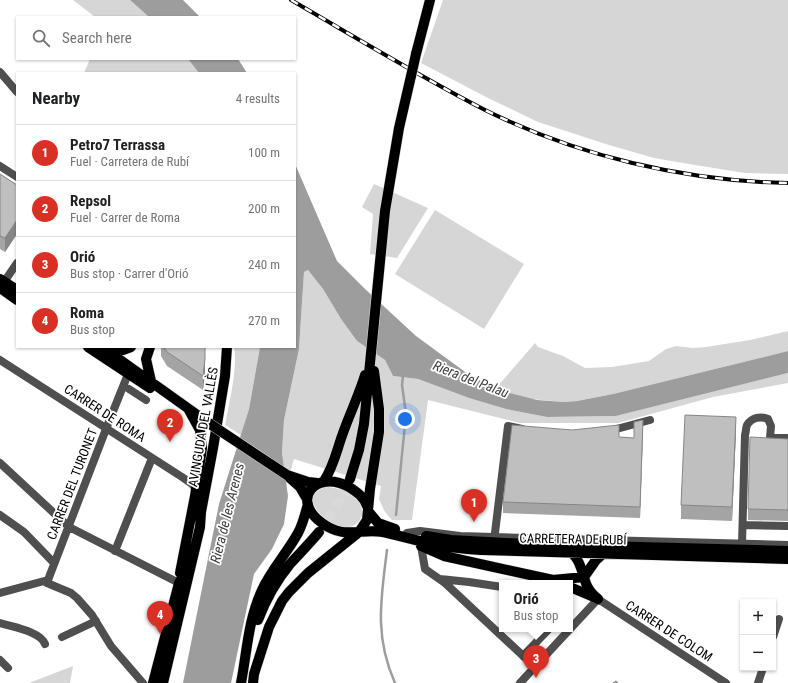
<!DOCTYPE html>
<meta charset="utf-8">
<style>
body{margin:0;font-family:"Roboto Condensed",sans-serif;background:#f6f6f6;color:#202124}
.controls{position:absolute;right:12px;bottom:12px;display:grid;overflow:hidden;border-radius:0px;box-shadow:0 1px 3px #0004}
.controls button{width:36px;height:36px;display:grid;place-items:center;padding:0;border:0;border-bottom:1px solid #e0e0e0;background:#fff;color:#202124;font:20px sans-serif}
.you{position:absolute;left:405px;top:419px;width:14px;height:14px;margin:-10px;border:3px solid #fff;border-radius:50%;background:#1a73e8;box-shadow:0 0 0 6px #1a73e833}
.badge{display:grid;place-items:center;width:26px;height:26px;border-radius:50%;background:#d93025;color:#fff;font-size:13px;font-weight:700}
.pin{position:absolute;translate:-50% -33px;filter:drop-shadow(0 1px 2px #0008)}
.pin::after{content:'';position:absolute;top:21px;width:14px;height:12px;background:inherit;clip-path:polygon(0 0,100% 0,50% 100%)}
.popup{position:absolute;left:499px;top:580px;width:74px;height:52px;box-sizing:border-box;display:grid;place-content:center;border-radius:0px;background:#fff;filter:drop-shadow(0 1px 3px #0005);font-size:13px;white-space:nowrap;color:#757577}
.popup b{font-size:15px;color:#202124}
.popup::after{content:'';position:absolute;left:50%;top:100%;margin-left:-8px;border:8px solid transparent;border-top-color:#fff}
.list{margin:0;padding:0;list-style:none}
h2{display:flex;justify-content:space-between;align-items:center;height:52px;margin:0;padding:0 16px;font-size:17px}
h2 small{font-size:13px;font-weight:400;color:#757577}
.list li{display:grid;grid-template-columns:26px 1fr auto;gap:12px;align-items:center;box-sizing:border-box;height:56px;padding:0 16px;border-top:1px solid #e0e0e0}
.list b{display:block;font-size:15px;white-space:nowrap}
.list p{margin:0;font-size:13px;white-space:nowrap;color:#757577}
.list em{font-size:13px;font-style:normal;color:#757577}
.icon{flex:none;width:22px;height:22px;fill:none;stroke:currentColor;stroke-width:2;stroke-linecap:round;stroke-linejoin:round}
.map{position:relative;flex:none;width:788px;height:683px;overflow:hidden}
.search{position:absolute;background:#fff;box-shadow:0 1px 3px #0004;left:16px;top:16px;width:280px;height:44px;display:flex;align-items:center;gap:10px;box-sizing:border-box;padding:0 14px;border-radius:0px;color:#757577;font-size:15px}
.panel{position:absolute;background:#fff;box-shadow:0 1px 3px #0004;left:16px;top:72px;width:280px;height:276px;border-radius:0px}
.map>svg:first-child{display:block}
.green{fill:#d6d6d6}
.water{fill:#9d9d9d}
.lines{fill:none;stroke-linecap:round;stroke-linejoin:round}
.stream{stroke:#9d9d9d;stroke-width:2.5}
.major-tunnel{stroke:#d9d9d9;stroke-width:10;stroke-dasharray:10 5;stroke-linecap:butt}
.major-casing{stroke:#dbdbdb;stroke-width:11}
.minor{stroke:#4f4f4f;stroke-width:8}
.major{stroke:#000;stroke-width:10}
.rail-casing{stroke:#000;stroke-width:4}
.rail{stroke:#fff;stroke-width:2.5;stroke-dasharray:8;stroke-linecap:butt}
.major-bridge-casing{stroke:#dbdbdb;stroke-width:11;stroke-linecap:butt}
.major-bridge{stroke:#000;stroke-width:10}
.wall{fill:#a4a4a4}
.shaded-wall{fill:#868686}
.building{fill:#bfbfbf;stroke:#868686}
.labels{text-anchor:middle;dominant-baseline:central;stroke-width:3.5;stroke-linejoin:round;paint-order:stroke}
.street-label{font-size:13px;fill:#000;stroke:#fff}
.water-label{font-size:14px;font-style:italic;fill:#3e3e3e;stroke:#fff}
</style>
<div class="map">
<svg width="788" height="683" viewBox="0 0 788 683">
<rect width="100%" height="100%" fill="#fff"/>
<path class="green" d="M73 0H130L149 17H95Z
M443 0H788V174L745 173 695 165 654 158 609 145 538 122 488 98 421 63Z
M90 59H188L199 73H84Z
M374 184 428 208 397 258 370 254 373 214 362 207Z
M435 210 524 264 484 329 395 274Z
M308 270 323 289 341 319 357 341 385 360 393 376 418 379 469 398 506 409 547 417 616 416 788 373V383L713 397 618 423H520L428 400 412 520H392L385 512 379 499 381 486 294 459 286 486 282 453 284 420 299 349 304 272Z
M788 331V351L613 394 577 401 564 402 531 399 510 393 497 387 535 343 538 347 563 356 585 368 612 367 649 361 666 349 676 346 693 348 706 347 750 340Z
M234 347H260L249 409 241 435 225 425C229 403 238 368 234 347Z
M327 487C341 487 371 501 360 520 357 524 353 527 347 527 328 528 293 495 327 487Z
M73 666 70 683H29Z"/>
<path class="water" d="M130 0H183L200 17H149Z
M188 59H238L247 73H199Z
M295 164 337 261 364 288 416 336 472 377 510 393 537 400 564 402 577 401 613 394 788 351V373L616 416 547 417 506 409 469 398 418 379 393 376 385 360 357 341 341 319 323 289 308 270 304 272 299 349 284 420 282 453 288 496 284 524 272 549 254 574 231 683H183L219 504 249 409 260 347H295Z"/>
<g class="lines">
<path class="stream" d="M396 515 406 414 402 385 403 376
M387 550C381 599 374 636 395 683"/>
<path class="major-tunnel" d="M319 532 340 501 350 479"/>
<g class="major-casing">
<path id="major" d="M416 54 430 0
M0 279 17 290
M0 288 17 300
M88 347 150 388
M102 347 210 424
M150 347 146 359 151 381
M106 350H123L131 347
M287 475 308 482 317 483
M290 478 300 487 307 499
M350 479 359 450 364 424 385 211 399 128 411 76
M324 481C334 466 337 449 343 433 350 413 359 395 365 375
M367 506C364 497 357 492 349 487 315 469 290 500 322 523 345 540 359 528 383 532 402 536 420 542 439 545 453 548 468 549 482 550L788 559
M368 511 378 523 395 529
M426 536 451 540 525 544 788 551
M421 546 444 556 553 580 561 583
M568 550C581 558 582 574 587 586 590 592 593 595 598 599
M180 573 195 496 202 448 200 430 189 410
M553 580 584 577 596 560 604 553
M570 587 596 598
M258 620C266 599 276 581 290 564 300 553 310 543 319 532
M153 683 179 583 183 576 185 566
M163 683 200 527 201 512 213 448 225 376 227 347
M241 683C247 652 248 620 262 590 271 570 287 553 298 533 303 524 305 514 308 504
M253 683 254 674 269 627 282 601 289 592 308 573 359 532 367 520 370 489 379 432V409L374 371"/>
</g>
<path class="minor" d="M0 72 17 92
M0 166 17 177
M2 285 17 263
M0 360 182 477 192 484 196 489
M129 389 146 400
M609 431 650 420
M0 463 69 527 179 583
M0 515 24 532 54 563
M743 525 788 526
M407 533 420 531 460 536 494 537 788 545
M494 541 508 426 522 429
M742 544 745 435C746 432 746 427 747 425 752 417 761 416 768 419L771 426 770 438H788
M421 546 425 569 445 583 535 667
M115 551 152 458
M440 579 469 582 502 587
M48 580 106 429 128 374
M0 593 48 580 47 583 71 593 77 598 92 615 111 646 143 683
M0 623C12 627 40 631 45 644
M570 629 598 599 726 683
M62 637 96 621
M773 637 779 619
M523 656 549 629
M0 660 8 668
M520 683 570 629
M758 683 763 668"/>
<use href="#major" class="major"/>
<g class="rail-casing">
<path id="rail" d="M291 0C355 37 419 76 485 110 578 156 684 181 788 183"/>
</g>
<use href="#rail" class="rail"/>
<g class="major-bridge-casing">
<path id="major-bridge" d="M411 76 416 54
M210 424 287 475"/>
</g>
<use href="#major-bridge" class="major-bridge"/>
</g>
<path class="wall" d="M0 174 17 185V234L5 252 0 249Z
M161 347H205V373L203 390 167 366 161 356Z
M643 430 640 518 503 513V502L619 437 634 438Z
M736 431 732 521 681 519V505Z
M788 439V521L748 520V509Z"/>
<path class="shaded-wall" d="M17 220V234L5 252V238Z
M205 359V373L203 390V376Z
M736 417V431L732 521V507Z
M643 420V430L640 518V507Z"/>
<path class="building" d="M0 174 17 185V220L5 238 0 236Z
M164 347H205V359L203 376 167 352Z
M685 415 736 417 732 507 681 505Z
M643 420 640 507 503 502 512 425 572 430 619 425V437L634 438V422Z
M750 437 788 439V510L748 509Z
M616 681 618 683H613Z"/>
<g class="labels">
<g class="street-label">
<text transform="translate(105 413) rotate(33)">CARRER DE ROMA</text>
<text transform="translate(203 427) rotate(-80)">AVINGUDA DEL VALLÈS</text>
<text transform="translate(72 484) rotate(-69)">CARRER DEL TURONET</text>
<text transform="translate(573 539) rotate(1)">CARRETERA DE RUBÍ</text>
<text transform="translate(669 631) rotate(33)">CARRER DE COLOM</text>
</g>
<g class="water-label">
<text transform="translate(471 379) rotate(21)">Riera del Palau</text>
<text transform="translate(227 513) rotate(-76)">Riera de les Arenes</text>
</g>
</g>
</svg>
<div class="controls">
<button>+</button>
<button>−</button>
</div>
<div class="you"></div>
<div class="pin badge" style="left:474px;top:522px">1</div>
<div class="pin badge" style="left:170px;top:442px">2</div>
<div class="pin badge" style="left:536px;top:678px">3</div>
<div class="popup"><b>Orió</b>Bus stop</div>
<div class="pin badge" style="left:160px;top:634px">4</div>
<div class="search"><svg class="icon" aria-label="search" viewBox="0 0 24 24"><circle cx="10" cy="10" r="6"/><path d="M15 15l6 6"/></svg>Search here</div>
<section class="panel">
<h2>Nearby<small>4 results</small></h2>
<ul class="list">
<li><span class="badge">1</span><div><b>Petro7 Terrassa</b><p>Fuel · Carretera de Rubí</p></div><em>100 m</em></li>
<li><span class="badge">2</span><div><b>Repsol</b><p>Fuel · Carrer de Roma</p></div><em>200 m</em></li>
<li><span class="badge">3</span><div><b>Orió</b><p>Bus stop · Carrer d'Orió</p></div><em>240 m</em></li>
<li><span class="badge">4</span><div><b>Roma</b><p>Bus stop</p></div><em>270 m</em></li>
</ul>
</section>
</div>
